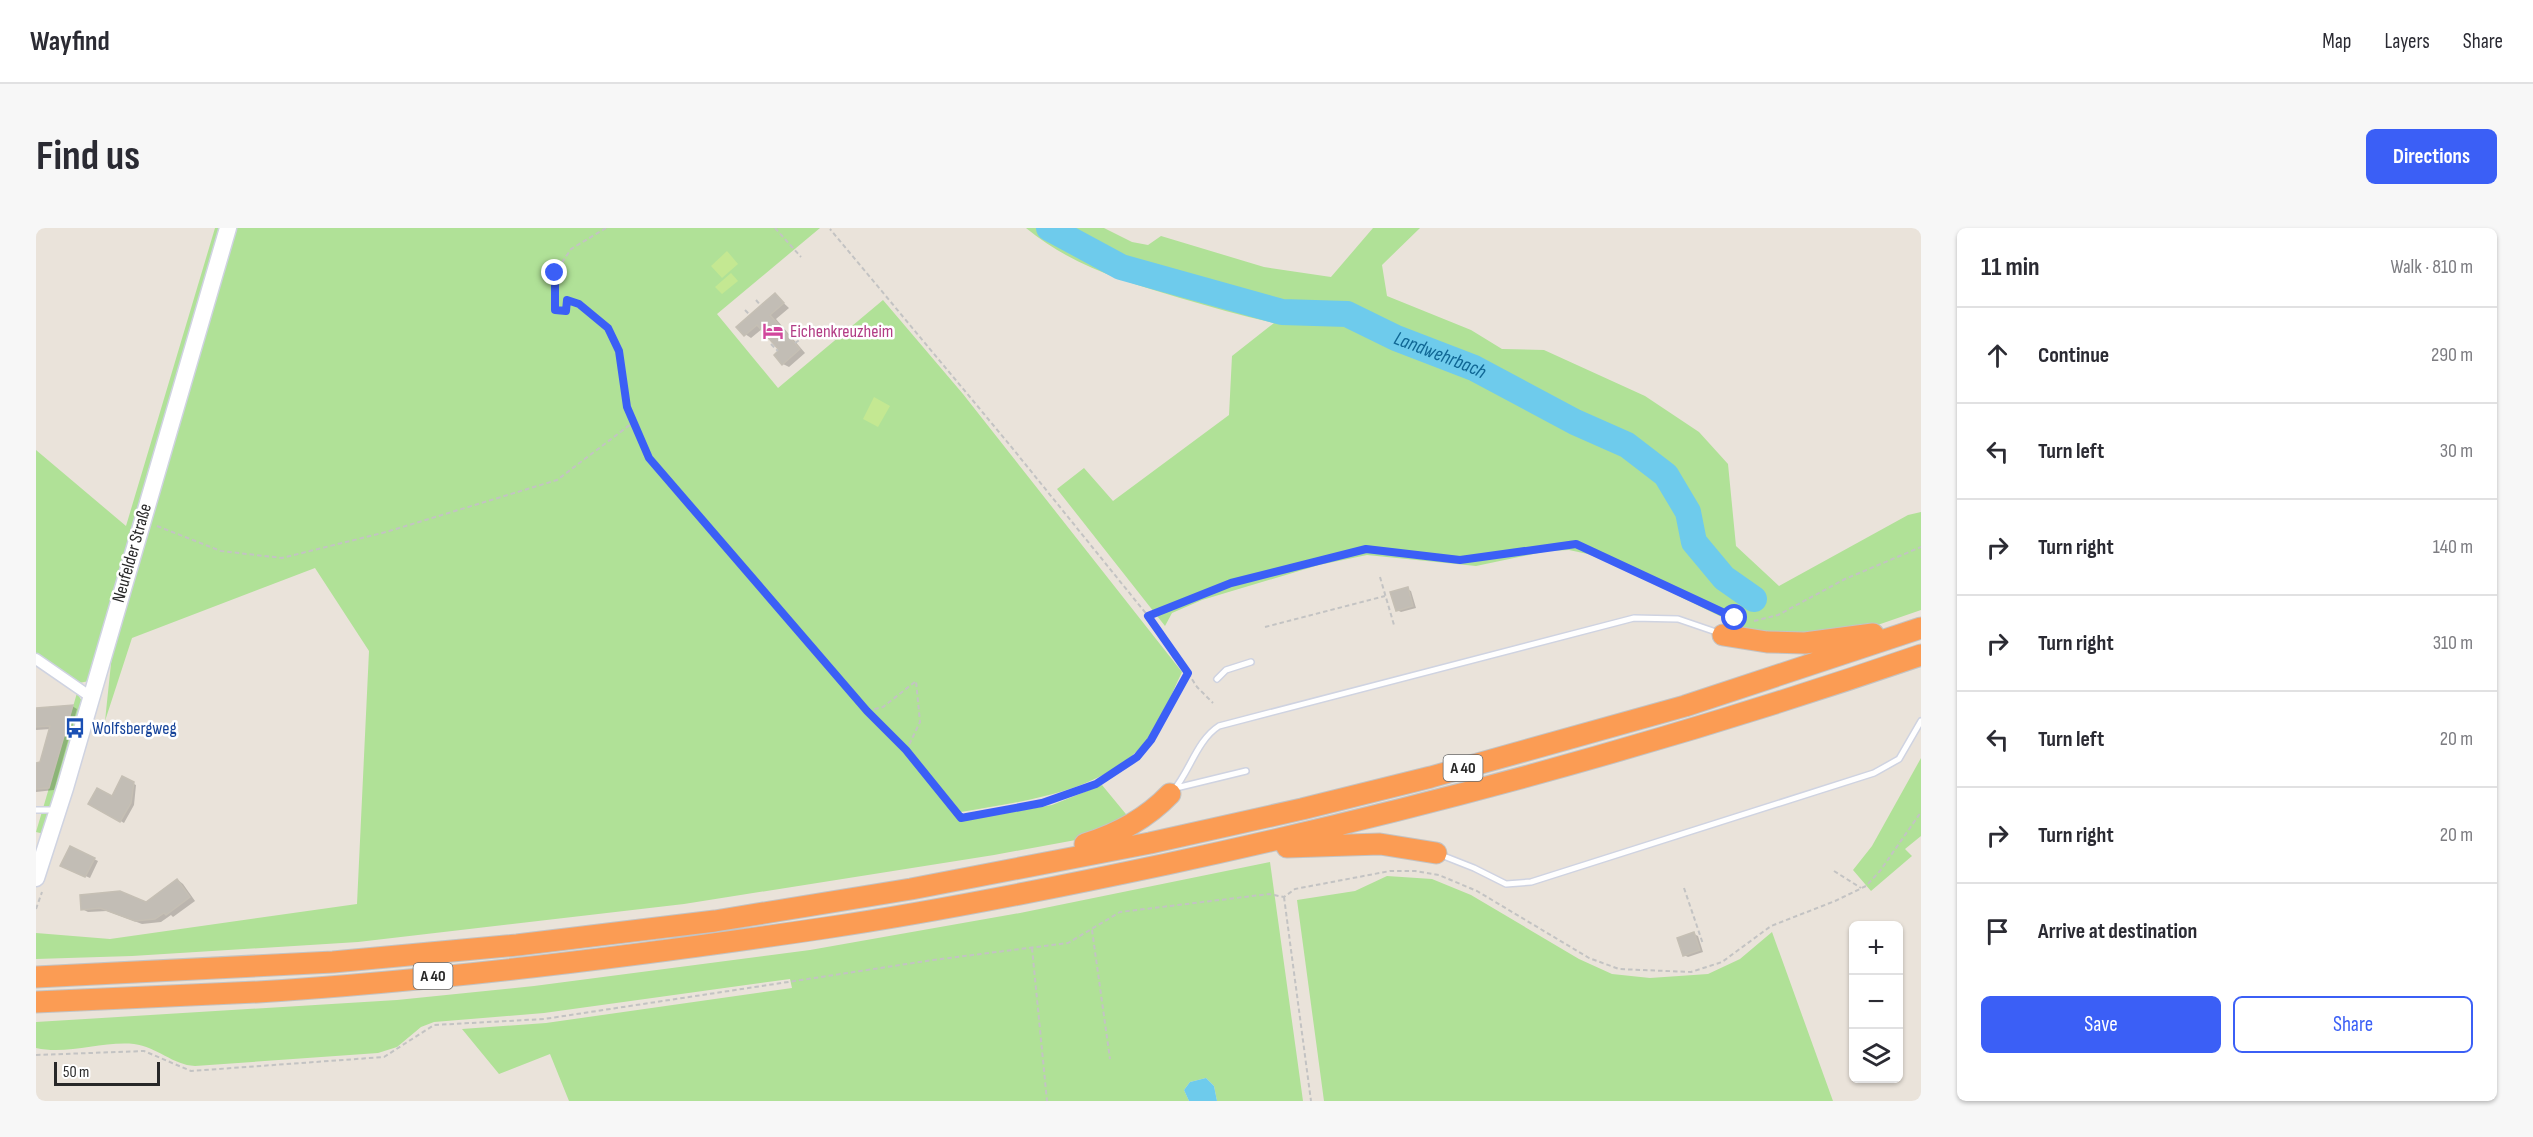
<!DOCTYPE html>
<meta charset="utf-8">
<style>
body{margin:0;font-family:"Sofia Sans Condensed",sans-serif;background:#f7f7f7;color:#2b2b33}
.controls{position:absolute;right:18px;bottom:18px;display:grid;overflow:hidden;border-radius:9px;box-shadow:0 2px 4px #0004}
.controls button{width:54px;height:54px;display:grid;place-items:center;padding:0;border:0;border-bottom:2px solid #e1e1e2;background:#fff;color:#2b2b33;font:30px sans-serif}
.scale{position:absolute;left:18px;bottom:15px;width:106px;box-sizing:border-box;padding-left:6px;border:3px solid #282828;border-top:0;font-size:16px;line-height:21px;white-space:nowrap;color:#282828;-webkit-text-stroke:4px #fff;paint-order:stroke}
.stop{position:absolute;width:18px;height:18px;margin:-14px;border:4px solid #3b5ff6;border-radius:50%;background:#fff}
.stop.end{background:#3b5ff6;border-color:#fff;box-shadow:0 2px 6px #0008}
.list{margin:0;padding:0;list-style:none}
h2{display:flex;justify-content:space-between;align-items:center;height:78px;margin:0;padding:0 24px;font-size:26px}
h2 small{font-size:20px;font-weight:400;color:#7c7c81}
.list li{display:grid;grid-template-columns:39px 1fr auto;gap:18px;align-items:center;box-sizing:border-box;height:96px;padding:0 24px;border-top:2px solid #e1e1e2}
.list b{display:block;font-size:22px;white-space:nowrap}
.list em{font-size:20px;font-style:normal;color:#7c7c81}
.actions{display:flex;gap:12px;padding:18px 24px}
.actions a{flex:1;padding:14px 0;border:2px solid #3b5ff6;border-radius:9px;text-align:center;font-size:21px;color:#3b5ff6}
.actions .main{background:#3b5ff6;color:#fff}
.icon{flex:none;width:33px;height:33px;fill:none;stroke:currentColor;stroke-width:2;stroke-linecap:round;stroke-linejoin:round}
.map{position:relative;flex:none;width:1885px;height:873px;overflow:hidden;border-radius:9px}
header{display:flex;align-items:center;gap:36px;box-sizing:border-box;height:84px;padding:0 30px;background:#fff;border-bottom:2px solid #e1e1e2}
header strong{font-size:28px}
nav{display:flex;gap:33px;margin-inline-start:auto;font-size:21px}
.intro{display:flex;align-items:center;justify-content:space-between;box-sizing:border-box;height:144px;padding:0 36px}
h1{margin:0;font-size:42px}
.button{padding:15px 27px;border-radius:9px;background:#3b5ff6;color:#fff;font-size:21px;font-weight:700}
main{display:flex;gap:36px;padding:0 36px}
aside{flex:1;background:#fff;border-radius:9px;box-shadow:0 2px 4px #0004}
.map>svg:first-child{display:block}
.green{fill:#b0e197}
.pitch{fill:#c4e892}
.water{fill:#6ecbec}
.shadow{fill:#0003}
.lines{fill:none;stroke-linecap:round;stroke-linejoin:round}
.river{stroke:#6ecbec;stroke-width:26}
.building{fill:#c2bdb5;stroke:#c5bfb4;stroke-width:1.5}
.lane-casing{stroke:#cfd3e1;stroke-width:8}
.street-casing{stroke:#cfd3e1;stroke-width:13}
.secondary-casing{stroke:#cfd3e1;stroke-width:19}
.highway-casing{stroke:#c3c3c3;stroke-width:23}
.path{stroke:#c3c3c3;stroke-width:2;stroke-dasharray:4.5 3;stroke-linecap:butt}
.lane{stroke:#fff;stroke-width:5}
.street{stroke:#fff;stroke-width:10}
.secondary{stroke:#fff;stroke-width:16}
.highway{stroke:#fb9c54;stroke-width:21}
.route{stroke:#3b5ff6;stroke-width:8}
.labels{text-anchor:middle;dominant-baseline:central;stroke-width:5;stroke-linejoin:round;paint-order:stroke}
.shield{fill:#fff;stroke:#686868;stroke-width:1.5}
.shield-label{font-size:16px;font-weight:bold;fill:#282828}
.hotel-label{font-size:18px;fill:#b23c85;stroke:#fff;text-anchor:start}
.street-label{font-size:18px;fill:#282828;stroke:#fff}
.transit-label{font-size:18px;fill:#164399;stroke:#fff;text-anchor:start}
.water-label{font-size:20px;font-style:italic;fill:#106795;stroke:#fff}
</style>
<header>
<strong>Wayfind</strong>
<nav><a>Map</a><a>Layers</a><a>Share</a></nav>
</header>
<div class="intro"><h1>Find us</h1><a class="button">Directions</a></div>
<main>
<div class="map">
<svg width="1885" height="873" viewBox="0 0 1885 873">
<rect width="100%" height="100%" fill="#eae3da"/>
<path class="green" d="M179 0H186L53 453 43 455 0 427V222L90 298Z
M198 0H784L681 86 742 160 847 72 927 166 1146 444C1134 469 1123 500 1104 520 1061 565 982 574 925 584L931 592 1016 577 1066 557 1094 591 1056 609 958 627 648 676 322 714 96 728 0 731V705L74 711 321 676 333 423 279 340 96 410 69 493 78 407Z
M990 0H1068L1096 14 1112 17 1125 8 1228 39 1295 49 1337 0H1384L1346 37 1351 68 1435 102 1466 121 1508 122 1609 168 1663 204 1692 236 1700 318 1743 358 1872 287 1885 284V382L1827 402 1739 408 1704 398 1561 328 1533 322 1512 323 1440 338 1331 327 1283 337 1166 372 1136 385 1129 398 1021 261 1048 240 1077 273 1193 187 1196 128 1238 95C1206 88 1175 79 1144 70 1090 54 1034 37 990 0Z
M41 465 47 475 8 606 0 604Z
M1885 530V608L1869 621 1876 628 1835 663 1817 642 1836 618Z
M1234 634 1267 873H1181L1178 858 1170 850 1154 854 1148 862 1153 873H533L514 826 463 846 426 801 510 795 756 760 754 751 508 785 398 794 385 799 361 819 342 825 159 838C137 837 121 819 98 816 66 813 32 827 0 820V794L361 772 498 758 774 722 984 685Z
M1351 648 1396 651 1435 667 1543 731 1576 746 1614 750 1672 746 1704 731 1736 704 1797 873H1288L1261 672 1319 663Z"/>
<path class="pitch" d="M691 23 702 36 686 50 675 38Z
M695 45 702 53 686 66 679 59Z
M838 169 854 178 842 199 827 191Z"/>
<path class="water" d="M1170 850 1178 858 1181 873H1153L1148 862 1154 854Z"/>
<path class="shadow" d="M739 67 753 80 740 91 769 125 753 139 747 136 745 123 726 101 715 110 709 106Z
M1371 361 1375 363 1380 380 1365 384 1361 382Z
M36 478 41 481 18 562 0 564V536H5L15 501 0 502V482Z
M86 550 100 557 98 577 88 595 54 575 76 570Z
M58 631 62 633 54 650 30 639Z
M142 652 147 656 159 673 137 689 135 687 125 694 106 696 71 683 52 684 46 681 110 676Z
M1658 706 1662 708 1667 724 1652 729 1648 727Z"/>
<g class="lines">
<path class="river" id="s1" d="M1013 0 1085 39 1246 84 1311 86 1360 110 1438 140 1539 194 1591 217 1630 247 1652 284 1658 314 1688 350 1718 371"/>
</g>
<path class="building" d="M739 65 748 75 734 87 764 121 746 137 738 127 743 122 721 97 708 108 700 99Z
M1372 359 1377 378 1360 383 1354 364Z
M37 477 13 560 0 561V535L4 534 14 498 0 499V480Z
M86 548 98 554 95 575 84 594 52 576 61 560 76 568Z
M34 618 59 630 49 649 24 638Z
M141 651 154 669 130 687 128 685 119 691 99 693 64 680 45 682 44 667 84 663 110 674Z
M1658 704 1664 722 1647 728 1641 710Z"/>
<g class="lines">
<g class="lane-casing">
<path id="lane" d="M1181 451 1190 442 1215 434
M1140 560 1210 543
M1137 563C1154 543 1161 512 1183 498L1598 390 1642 391 1683 405
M0 582H20
M1405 627 1438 640 1470 656 1495 654 1838 545 1863 531 1885 493"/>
</g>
<g class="street-casing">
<path id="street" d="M0 431 55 469"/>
</g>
<g class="secondary-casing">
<path id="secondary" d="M0 650 29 560 192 0"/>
</g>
<g class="highway-casing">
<path id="highway" d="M1687 407 1731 414 1769 415 1837 406
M1049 616C1082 606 1110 591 1134 566
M1251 619 1344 616 1400 625
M0 749 297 734 481 717 679 693 875 661 1114 615 1266 581 1395 549 1649 478 1885 400
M0 774C74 770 148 768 222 764 411 752 601 728 789 700 904 683 1018 660 1131 636 1386 581 1638 512 1885 427"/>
</g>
<path class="path" d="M570 0 535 21 519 45V83H530L531 72 543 76 572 100 583 123 591 179 613 230 831 483 870 522 925 590 1006 575 1060 556 1101 529 1115 512 1152 445 1112 388 973 216 794 1
M739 0 765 29
M720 72 725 78
M709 82 714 87
M759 115 765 111
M735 116 742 123
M121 298 185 323 246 330 350 304 521 252 599 193
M1344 349 1358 397
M1112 388 1195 355 1331 321 1424 332 1540 316 1701 390
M1718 393 1742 387 1809 351 1885 319
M1229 399 1349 368
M1152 445 1161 459 1177 475
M831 483 847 479 880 453 884 494 871 521
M1798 643 1825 660
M1648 660 1667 716
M1248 669 1275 873
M0 681 6 664
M1056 702 1074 831
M996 720 1011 873
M0 827 108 823 155 843 348 829 398 797 508 791 897 732 1032 715 1084 684 1233 666 1248 669 1259 661 1354 643H1379L1403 647 1441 663 1553 730 1583 741 1655 744 1686 734 1735 698 1799 673 1830 658 1844 643 1885 584"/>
<use href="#lane" class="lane"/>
<use href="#street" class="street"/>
<use href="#secondary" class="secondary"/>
<use href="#highway" class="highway"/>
</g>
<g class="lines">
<path class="route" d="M519 45V82L530 83 531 72 543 76 572 100 583 123 591 179 613 230 831 483 870 522 925 590 1006 575 1060 556 1101 529 1115 512 1152 445 1112 388 1195 355 1330 321 1424 332 1540 316 1699 390"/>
</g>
<defs>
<g id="hotel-bare" transform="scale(1.62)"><path d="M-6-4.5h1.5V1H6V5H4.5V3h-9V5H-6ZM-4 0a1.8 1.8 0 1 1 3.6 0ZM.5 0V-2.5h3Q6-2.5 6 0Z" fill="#d1479c" stroke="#fff" stroke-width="2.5" paint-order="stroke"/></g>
<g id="bus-bare" transform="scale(1.62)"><path d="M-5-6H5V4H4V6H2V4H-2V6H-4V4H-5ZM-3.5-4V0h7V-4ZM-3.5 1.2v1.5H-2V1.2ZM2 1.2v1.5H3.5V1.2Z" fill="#1a4fb4" stroke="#fff" stroke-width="2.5" paint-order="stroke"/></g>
</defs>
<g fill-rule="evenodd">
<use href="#hotel-bare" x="737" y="103"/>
<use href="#bus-bare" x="39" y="500"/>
</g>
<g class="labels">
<g class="shield">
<rect x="1407.5" y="527" width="39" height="26" rx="4.5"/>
<rect x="377.5" y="735" width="39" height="26" rx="4.5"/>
</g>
<g class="shield-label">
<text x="1427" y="540">A 40</text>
<text x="397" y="748">A 40</text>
</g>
<g class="hotel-label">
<text x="754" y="103">Eichenkreuzheim</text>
</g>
<g class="street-label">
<text transform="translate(96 325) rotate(-74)">Neufelder Straße</text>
</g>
<g class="transit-label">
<text x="56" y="500">Wolfsbergweg</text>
</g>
<g class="water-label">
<text stroke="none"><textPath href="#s1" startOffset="416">Landwehrbach</textPath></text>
</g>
</g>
</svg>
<div class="controls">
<button>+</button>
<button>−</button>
<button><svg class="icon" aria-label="layers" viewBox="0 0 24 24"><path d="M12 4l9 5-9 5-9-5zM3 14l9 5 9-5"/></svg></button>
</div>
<div class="scale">50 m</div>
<div class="stop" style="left:1699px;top:390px"></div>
<div class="stop end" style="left:519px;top:45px"></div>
</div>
<aside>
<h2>11 min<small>Walk · 810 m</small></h2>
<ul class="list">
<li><svg class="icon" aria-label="ahead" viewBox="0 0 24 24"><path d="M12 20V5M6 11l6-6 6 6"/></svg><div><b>Continue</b></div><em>290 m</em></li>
<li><svg class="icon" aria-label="left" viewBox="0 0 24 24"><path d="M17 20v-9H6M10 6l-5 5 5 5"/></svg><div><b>Turn left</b></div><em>30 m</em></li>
<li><svg class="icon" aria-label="right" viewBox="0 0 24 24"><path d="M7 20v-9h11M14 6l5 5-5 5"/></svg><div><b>Turn right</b></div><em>140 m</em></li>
<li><svg class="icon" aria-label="right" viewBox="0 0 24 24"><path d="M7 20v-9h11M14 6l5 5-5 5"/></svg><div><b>Turn right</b></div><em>310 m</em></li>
<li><svg class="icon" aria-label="left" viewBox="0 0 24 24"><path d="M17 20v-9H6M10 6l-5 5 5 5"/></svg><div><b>Turn left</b></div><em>20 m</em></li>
<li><svg class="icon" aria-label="right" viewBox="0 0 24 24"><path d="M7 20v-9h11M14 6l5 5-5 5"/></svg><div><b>Turn right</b></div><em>20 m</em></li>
<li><svg class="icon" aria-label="arrive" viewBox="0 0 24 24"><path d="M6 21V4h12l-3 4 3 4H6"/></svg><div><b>Arrive at destination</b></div></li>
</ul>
<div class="actions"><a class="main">Save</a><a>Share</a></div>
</aside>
</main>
